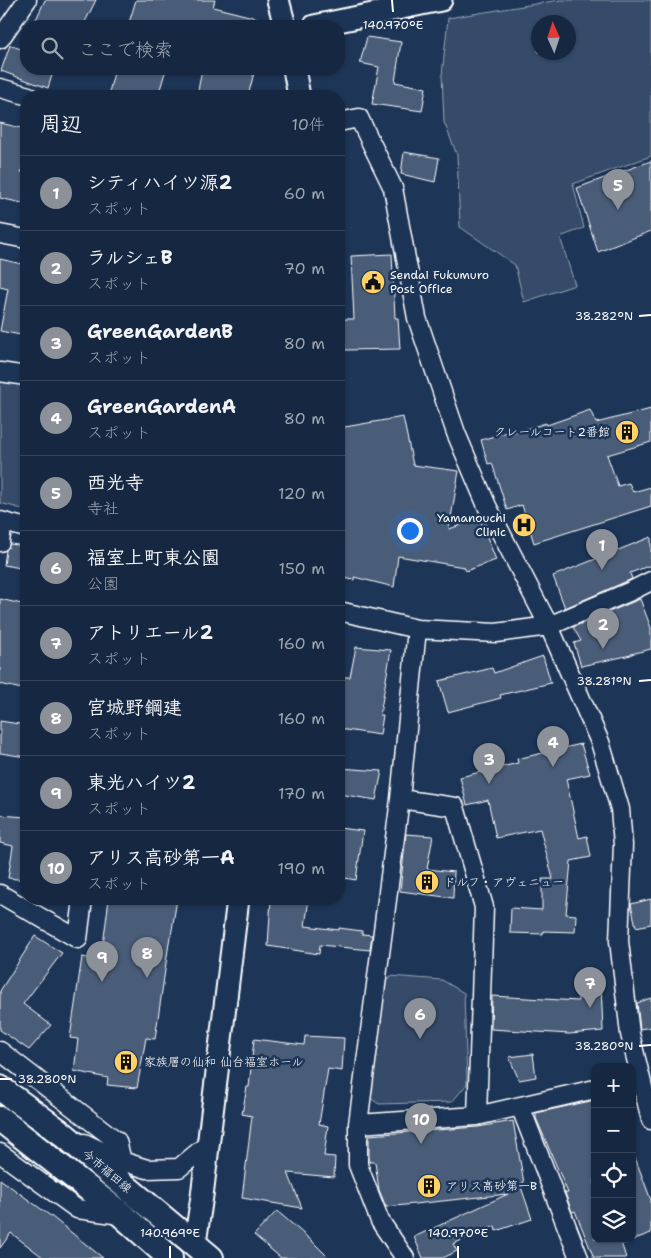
<!DOCTYPE html>
<html lang="ja">
<meta charset="utf-8">
<style>
body{margin:0;font-family:"Shantell Sans","Klee One",sans-serif;background:#23344c;color:#f1f3f6}
.controls{position:absolute;right:15px;bottom:15px;display:grid;overflow:hidden;border-radius:10px;box-shadow:0 1px 4px #0004}
.controls button{width:45px;height:45px;display:grid;place-items:center;padding:0;border:0;border-bottom:1px solid #35445a;background:#162841;color:#f1f3f6;font:25px sans-serif}
.compass{position:absolute;left:531px;top:15px;width:45px;height:45px;border-radius:50%;background:#162841;box-shadow:0 1px 4px #0004;rotate:357deg}
.you{position:absolute;left:409px;top:530px;width:18px;height:18px;margin:-12px;border:4px solid #fff;border-radius:50%;background:#1a73e8;box-shadow:0 0 0 8px #1a73e833}
.badge{display:grid;place-items:center;width:32px;height:32px;border-radius:50%;background:#8c9099;color:#fff;font-size:16px;font-weight:700}
.pin{position:absolute;translate:-50% -41px;filter:drop-shadow(0 1px 2px #0008)}
.pin::after{content:'';position:absolute;top:26px;width:18px;height:15px;background:inherit;clip-path:polygon(0 0,100% 0,50% 100%)}
.list{margin:0;padding:0;list-style:none}
h2{display:flex;justify-content:space-between;align-items:center;height:65px;margin:0;padding:0 20px;font-size:21px}
h2 small{font-size:16px;font-weight:400;color:#9ea6b1}
.list li{display:grid;grid-template-columns:32px 1fr auto;gap:15px;align-items:center;box-sizing:border-box;height:75px;padding:0 20px;border-top:1px solid #35445a}
.list b{display:block;font-size:19px;white-space:nowrap}
.list p{margin:0;font-size:16px;white-space:nowrap;color:#9ea6b1}
.list em{font-size:16px;font-style:normal;color:#9ea6b1}
.icon{flex:none;width:28px;height:28px;fill:none;stroke:currentColor;stroke-width:2;stroke-linecap:round;stroke-linejoin:round}
.map{position:relative;flex:none;width:651px;height:1258px;overflow:hidden}
.search{position:absolute;background:#162841;box-shadow:0 1px 4px #0004;left:20px;top:20px;width:325px;height:55px;display:flex;align-items:center;gap:12px;box-sizing:border-box;padding:0 18px;border-radius:20px;color:#9ea6b1;font-size:19px}
.panel{position:absolute;background:#162841;box-shadow:0 1px 4px #0004;left:20px;top:90px;width:325px;height:815px;border-radius:20px}
.map>svg:first-child{display:block}
.green{fill:#364b69;stroke:#9aa5b4;fill-rule:evenodd}
.building{fill:#4a5d79;stroke:#fff}
.lines{fill:none;stroke-linecap:round;stroke-linejoin:round}
.minor-casing{stroke:#fff;stroke-width:21}
.tertiary-casing{stroke:#fff;stroke-width:25}
.secondary-casing{stroke:#fff;stroke-width:28}
.minor{stroke:#1d3557;stroke-width:18}
.tertiary{stroke:#1d3557;stroke-width:21}
.secondary{stroke:#1d3557;stroke-width:24}
.ticks{fill:none;stroke:#fff;stroke-width:2}
.labels{text-anchor:middle;dominant-baseline:central;stroke-width:5;stroke-linejoin:round;paint-order:stroke}
.poi-label{font-size:12px;fill:#fff;stroke:#1d3557;text-anchor:start}
.street-label{font-size:12px;fill:#fff;stroke:#1d3557}
.ticks-label{font-size:12px;text-anchor:middle;fill:#fff;stroke:#1d3557;stroke-width:5;stroke-linejoin:round;paint-order:stroke}
</style>
<div class="map">
<svg width="651" height="1258" viewBox="0 0 651 1258">
<rect width="100%" height="100%" fill="#1d3557"/>
<filter id="ink" filterUnits="userSpaceOnUse"><feTurbulence type="fractalNoise" baseFrequency=".02" numOctaves="2"/><feDisplacementMap in="SourceGraphic" scale="10" xChannelSelector="R" yChannelSelector="G"/><feConvolveMatrix kernelMatrix="1 2 1 2 8 2 1 2 1" color-interpolation-filters="sRGB"/></filter>
<g filter="url(#ink)">
<path class="green" d="M560 0H651V156L573 184 584 228 560 237 575 285 524 302 515 265 460 227 457 155 444 122 442 75 448 18ZM538 22H568V52H538Z
M0 380 26 385V510L0 503Z
M390 976 442 980 464 993 467 1084 452 1102 379 1104 367 1096 381 990Z"/>
<path class="building" d="M45 0H96L83 26H33Z
M136 0H215L213 7 265 20 264 26H128Z
M367 37 401 42 395 82 426 88 422 111 372 104 379 67 360 63Z
M10 45 26 51V69H54L48 88 1 71Z
M115 69H166L158 96H108Z
M202 69H255L248 96H197Z
M0 123 26 129V152L21 172 26 173V204L0 198Z
M404 152 439 158 435 182 401 174Z
M651 161V231L598 252 577 188Z
M392 254 395 318H398L400 349 345 350 343 319H354L351 256Z
M0 259 26 265V336L0 331 8 289 0 287Z
M651 409V442L607 455 618 486 629 483 633 492 651 487V506L534 543 522 505 507 510 492 463 488 464 481 440 511 431 512 433 546 423 547 425 590 410 596 423Z
M403 417 413 465 459 471 449 529 480 519 496 560 466 571 464 567 398 556 394 587 354 577V580L339 577V428Z
M651 537V565L630 573 632 579 565 608 553 576Z
M10 544 26 546V569L4 565 6 550Z
M0 599 26 605V690L0 684Z
M640 599 651 628V649L631 654V655L581 666 574 643 581 641 573 627Z
M356 647 391 650 380 715H383L380 735 339 729 342 703H339L341 677H350Z
M543 656 551 683 500 695 501 698 448 712 439 681 492 668 494 673Z
M0 721 26 725V757L0 753Z
M581 744 590 774 566 779 579 838 587 836 591 857 571 861 566 914 576 915 575 932 543 931V934L510 933 511 908 542 910V879H553L540 829 496 838 488 800 467 805 460 777 518 763 517 759Z
M339 768 382 771 376 800 339 794Z
M0 815 26 817V880L8 878 13 846 0 843Z
M339 828 363 831 356 880 339 877Z
M406 834 433 836 427 869 454 872 453 898 400 891Z
M109 899H177L171 936H170L155 1039 146 1038 137 1088 107 1085 108 1078 74 1071 78 1039 70 1038 82 957 101 960Z
M271 899H309L305 926 339 930V928L362 931V934L372 935 370 950 320 945 319 954 268 946Z
M651 899V924L636 927 631 904Z
M35 936 62 953 23 1004 51 1025 29 1050 0 1030V991Z
M601 983 603 1031 569 1034 491 1029 492 996 578 1001 577 985Z
M651 998V1027L640 1029 637 1003Z
M305 1036 344 1038 342 1071 328 1069 319 1124 328 1126 324 1156 335 1157 334 1177 288 1173 302 1208 242 1198 252 1116 242 1114 247 1087H249L254 1039 304 1045Z
M533 1054 536 1077 519 1080 509 1057Z
M595 1100V1239H620L626 1258H594L575 1211 572 1212 565 1193H568L536 1118V1113Z
M513 1121 524 1183 520 1184 532 1219 496 1231 495 1226 453 1244 457 1251 443 1258H423L414 1237 508 1194 386 1207 379 1190 375 1162H369V1135L478 1127Z
M632 1155H634L651 1200V1233L632 1240Z
M0 1179 52 1217 103 1258H44L11 1233 0 1248Z
M277 1211 313 1242 329 1258H281L254 1235Z"/>
<g class="lines">
<g class="minor-casing">
<path id="minor" d="M0 39 27 0
M0 88 29 96
M339 122 359 118 393 188 417 318 456 433 487 506 549 626 600 742 620 809 623 845 619 941 630 1034 651 1120
M0 234 26 239
M0 372 26 376
M0 521 26 528
M0 542 3 522
M339 611 417 629 496 633 549 626 631 591 651 581
M400 799 455 807 484 907 477 1116
M0 894 78 939 83 899
M0 1051 117 1141 122 1161
M520 1106 579 1258
M358 1124 477 1116 595 1089
M84 1143 122 1161 147 1169 179 1168 208 1144
M0 1153 77 1209 121 1215
M405 1258 380 1221 358 1165V1124L400 799 417 629"/>
</g>
<g class="tertiary-casing">
<path id="tertiary" d="M278 0 285 26
M314 26 441 0
M294 69 299 96
M195 1243 202 1196 238 899"/>
</g>
<g class="secondary-casing">
<path id="secondary" d="M0 1088 63 1134 211 1258
M0 1119 122 1215 170 1258"/>
</g>
<use href="#minor" class="minor"/>
<use href="#tertiary" class="tertiary"/>
<use href="#secondary" class="secondary"/>
</g>
</g>
<path class="ticks" d="M392 0 393 12M639 316 651 315M639 681 651 680M639 1046 651 1045M0 1079H12M170 1246V1258M458 1246V1258"/>
<defs>
<g id="civic-disc" transform="scale(1.25)"><circle r="9.5" fill="#ffd166" stroke="#1d3557"/><path d="M-.6-6.5H3V-4.5H.6V-3L4-1V1h2V6H-6V1h2V-1L-.6-3ZM-1.2 2.5V6h2.4V2.5Z" fill="#111"/></g>
<g id="building-disc" transform="scale(1.25)"><circle r="9.5" fill="#ffd166" stroke="#1d3557"/><path d="M-4-6H4V6H1V3H-1V6H-4ZM-2.5-4.3h1.7v1.8h-1.7ZM.8-4.3h1.7v1.8H.8ZM-2.5-1h1.7V.8h-1.7ZM.8-1h1.7V.8H.8Z" fill="#111"/></g>
<g id="hospital-disc" transform="scale(1.25)"><circle r="9.5" fill="#ffd166" stroke="#1d3557"/><path d="M-5-5h3v3.5h4V-5h3V5h-3V1.5h-4V5h-3Z" fill="#111"/></g>
</defs>
<g fill-rule="evenodd">
<use href="#civic-disc" x="373" y="282"/>
<use href="#building-disc" x="627" y="432"/>
<use href="#hospital-disc" x="524" y="525"/>
<use href="#building-disc" x="427" y="882"/>
<use href="#building-disc" x="126" y="1062"/>
<use href="#building-disc" x="429" y="1186"/>
</g>
<g class="labels">
<g class="poi-label">
<text x="390" y="275">Sendai Fukumuro<tspan x="390" dy="14">Post Office</tspan></text>
<text x="610" y="432" text-anchor="end">クレールコート2番館</text>
<text x="506" y="518" text-anchor="end">Yamanouchi<tspan x="506" dy="14">Clinic</tspan></text>
<text x="444" y="882">ドルフ・アヴェニュー</text>
<text x="144" y="1062">家族層の仙和 仙台福室ホール</text>
<text x="446" y="1186">アリス高砂第一B</text>
</g>
<g class="street-label">
<text transform="translate(107 1171) rotate(40)">今市福田線</text>
</g>
</g>
<g class="ticks-label">
<text x="393" y="29">140.970°E</text>
<text x="604" y="320">38.282°N</text>
<text x="604" y="685">38.281°N</text>
<text x="604" y="1050">38.280°N</text>
<text x="47" y="1083">38.280°N</text>
<text x="170" y="1237">140.969°E</text>
<text x="458" y="1237">140.970°E</text>
</g>
</svg>
<div class="controls">
<button>+</button>
<button>−</button>
<button><svg class="icon" aria-label="locate" viewBox="0 0 24 24"><circle cx="12" cy="12" r="6"/><path d="M12 2v4M12 18v4M2 12h4M18 12h4"/></svg></button>
<button><svg class="icon" aria-label="layers" viewBox="0 0 24 24"><path d="M12 4l9 5-9 5-9-5zM3 14l9 5 9-5"/></svg></button>
</div>
<svg class="compass" viewBox="-18 -18 36 36"><path d="M0-13l5 13h-10z" fill="#e53935"/><path d="M0 13l5-13h-10z" fill="#9ea6b1"/></svg>
<div class="you"></div>
<div class="pin badge" style="left:602px;top:570px">1</div>
<div class="pin badge" style="left:603px;top:649px">2</div>
<div class="pin badge" style="left:489px;top:784px">3</div>
<div class="pin badge" style="left:553px;top:767px">4</div>
<div class="pin badge" style="left:618px;top:210px">5</div>
<div class="pin badge" style="left:420px;top:1039px">6</div>
<div class="pin badge" style="left:590px;top:1008px">7</div>
<div class="pin badge" style="left:147px;top:978px">8</div>
<div class="pin badge" style="left:102px;top:982px">9</div>
<div class="pin badge" style="left:421px;top:1144px">10</div>
<div class="search"><svg class="icon" aria-label="search" viewBox="0 0 24 24"><circle cx="10" cy="10" r="6"/><path d="M15 15l6 6"/></svg>ここで検索</div>
<section class="panel">
<h2>周辺<small>10件</small></h2>
<ul class="list">
<li><span class="badge">1</span><div><b>シティハイツ源2</b><p>スポット</p></div><em>60 m</em></li>
<li><span class="badge">2</span><div><b>ラルシェB</b><p>スポット</p></div><em>70 m</em></li>
<li><span class="badge">3</span><div><b>GreenGardenB</b><p>スポット</p></div><em>80 m</em></li>
<li><span class="badge">4</span><div><b>GreenGardenA</b><p>スポット</p></div><em>80 m</em></li>
<li><span class="badge">5</span><div><b>西光寺</b><p>寺社</p></div><em>120 m</em></li>
<li><span class="badge">6</span><div><b>福室上町東公園</b><p>公園</p></div><em>150 m</em></li>
<li><span class="badge">7</span><div><b>アトリエール2</b><p>スポット</p></div><em>160 m</em></li>
<li><span class="badge">8</span><div><b>宮城野鋼建</b><p>スポット</p></div><em>160 m</em></li>
<li><span class="badge">9</span><div><b>東光ハイツ2</b><p>スポット</p></div><em>170 m</em></li>
<li><span class="badge">10</span><div><b>アリス高砂第一A</b><p>スポット</p></div><em>190 m</em></li>
</ul>
</section>
</div>
